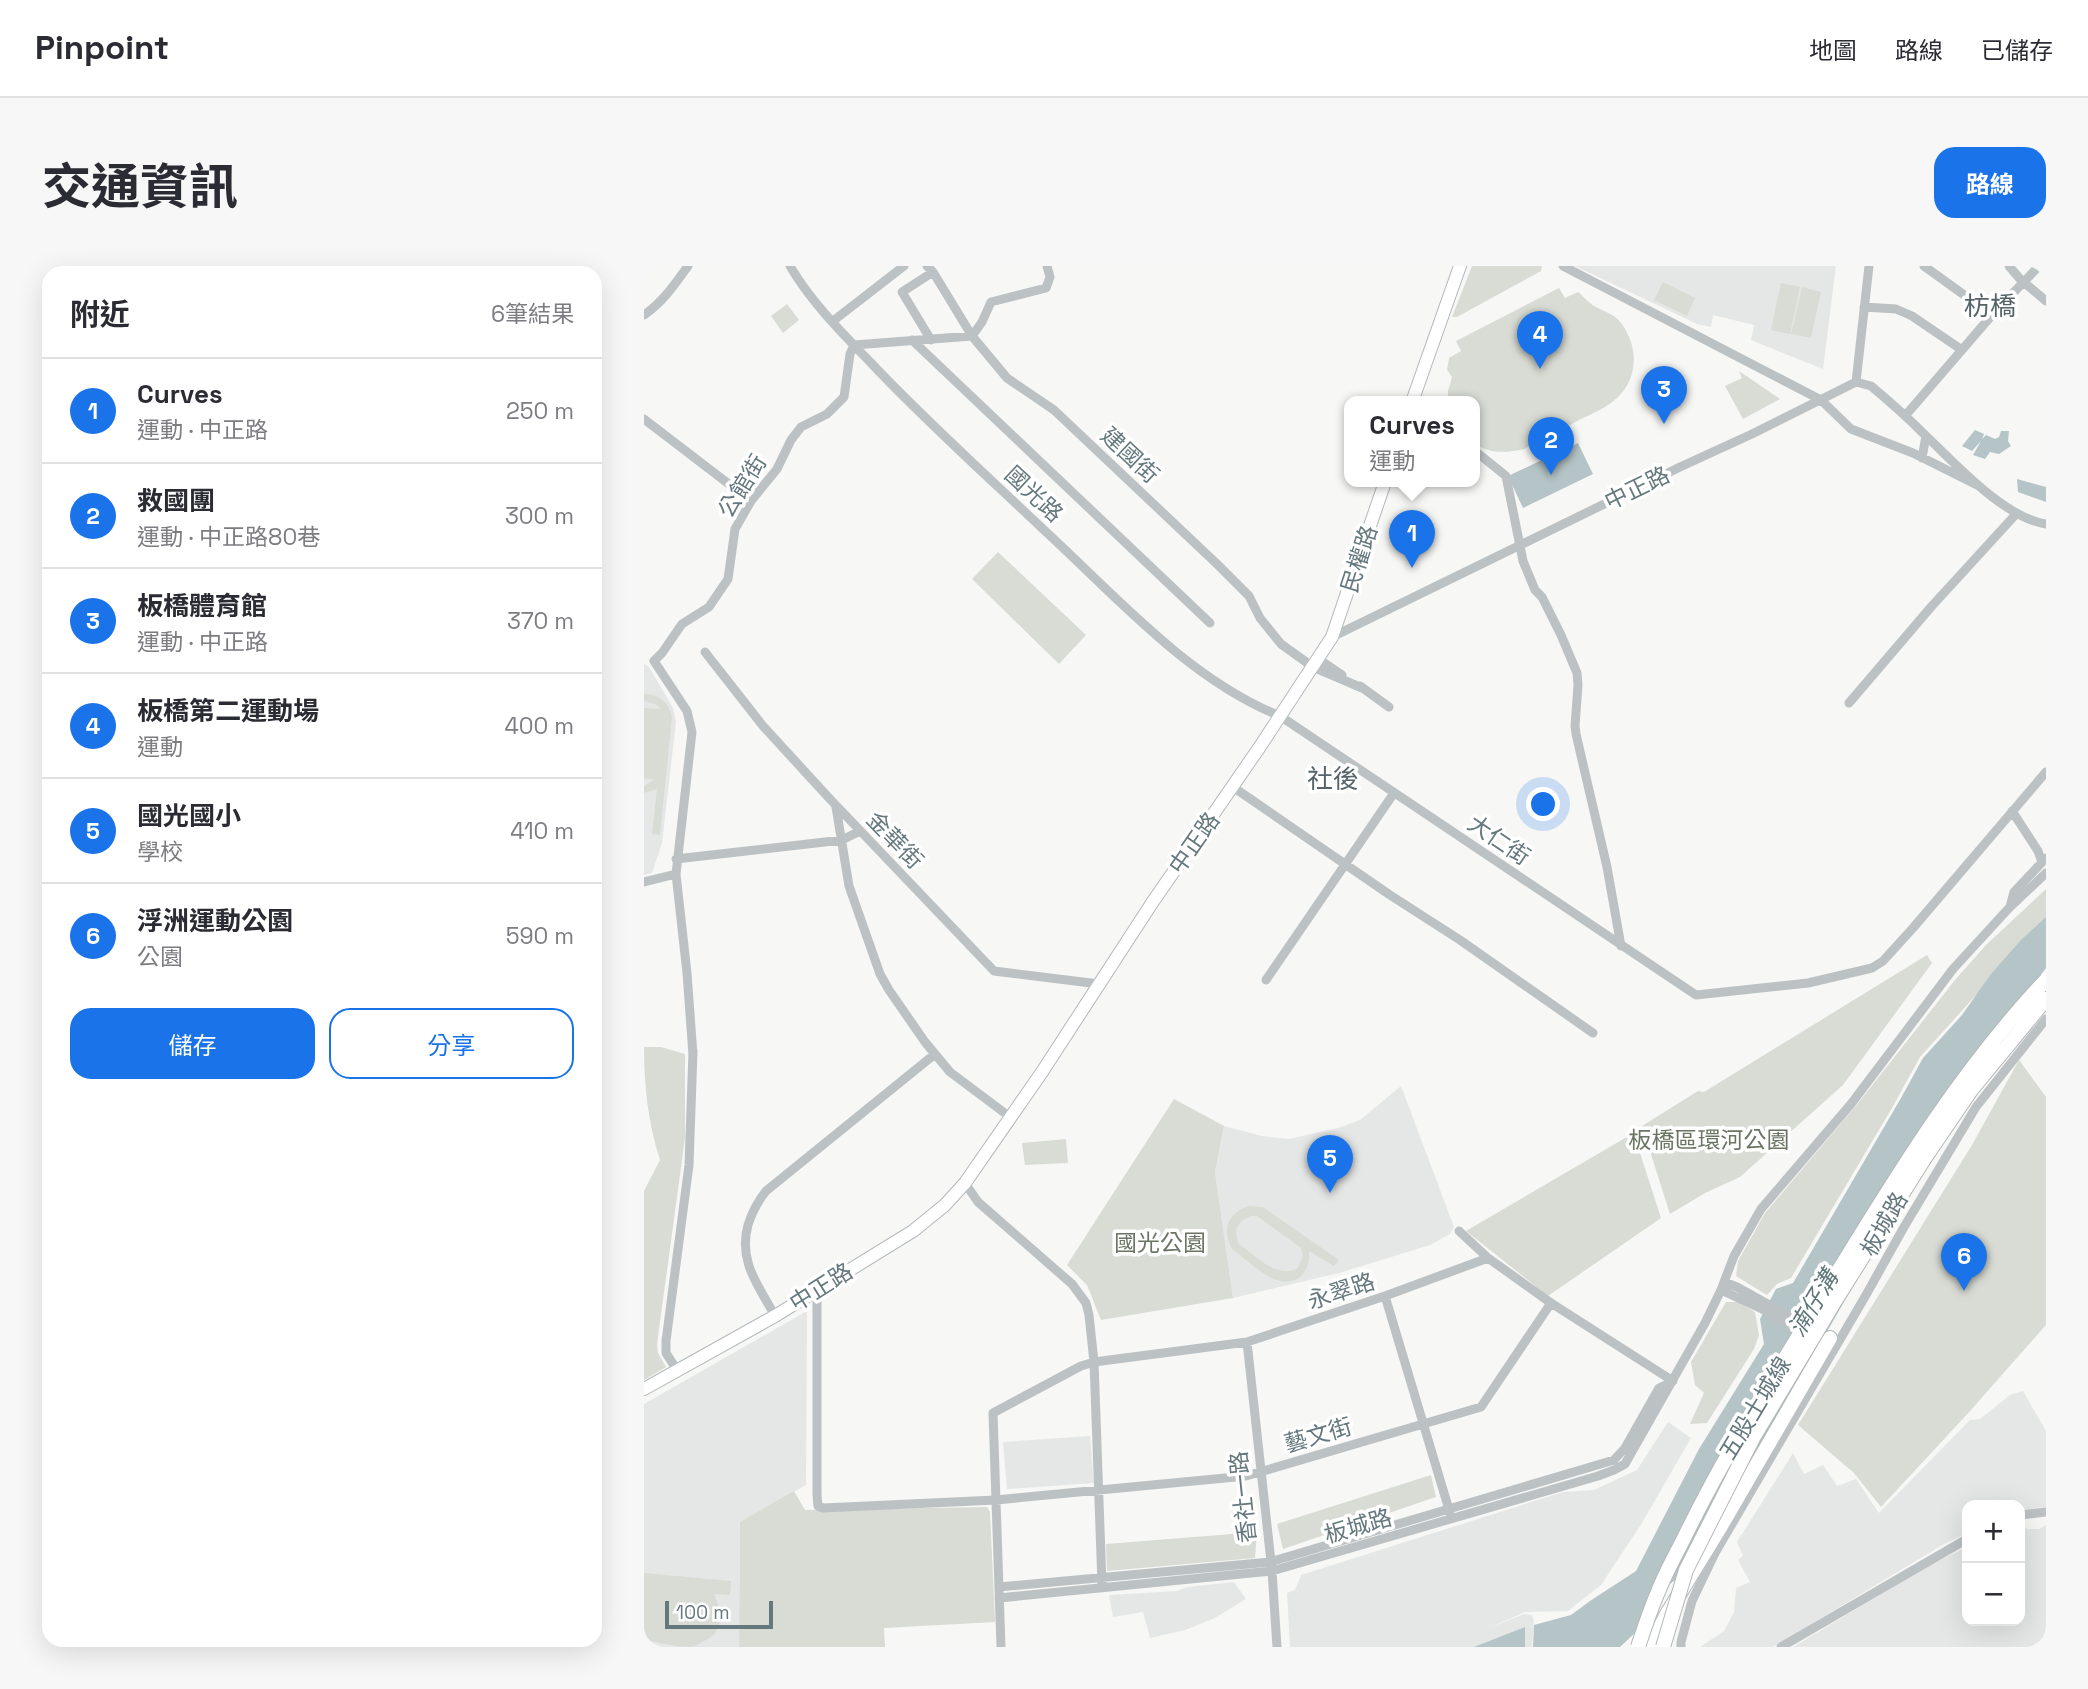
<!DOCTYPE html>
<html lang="zh-TW">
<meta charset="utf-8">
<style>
body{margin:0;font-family:"Space Grotesk","Noto Sans TC",sans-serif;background:#f7f7f7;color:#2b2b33}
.controls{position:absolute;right:21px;bottom:21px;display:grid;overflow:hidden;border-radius:14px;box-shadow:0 7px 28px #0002}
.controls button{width:63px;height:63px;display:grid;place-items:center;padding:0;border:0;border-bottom:2px solid #e1e1e2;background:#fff;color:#2b2b33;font:35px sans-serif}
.scale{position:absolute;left:21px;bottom:18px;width:108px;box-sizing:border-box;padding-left:7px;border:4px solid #65787e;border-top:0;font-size:19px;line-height:24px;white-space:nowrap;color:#65787e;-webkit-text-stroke:5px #fff;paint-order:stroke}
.you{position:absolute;left:900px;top:539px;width:24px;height:24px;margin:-18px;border:5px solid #fff;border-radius:50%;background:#1a73e8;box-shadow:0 0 0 10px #1a73e833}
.badge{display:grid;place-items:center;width:46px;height:46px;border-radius:50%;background:#1a73e8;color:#fff;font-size:23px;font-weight:700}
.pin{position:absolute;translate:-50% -58px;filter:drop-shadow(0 2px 4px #0008)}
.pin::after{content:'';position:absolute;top:37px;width:24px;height:21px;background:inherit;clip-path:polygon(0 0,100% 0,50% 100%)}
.popup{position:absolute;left:700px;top:130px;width:136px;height:91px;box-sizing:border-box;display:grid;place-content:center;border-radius:14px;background:#fff;filter:drop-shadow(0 2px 5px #0005);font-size:23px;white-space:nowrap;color:#7c7c81}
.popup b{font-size:26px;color:#2b2b33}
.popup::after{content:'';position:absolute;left:50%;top:100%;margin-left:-14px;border:14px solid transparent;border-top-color:#fff}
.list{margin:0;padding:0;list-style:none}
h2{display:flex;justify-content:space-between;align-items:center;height:91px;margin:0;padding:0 28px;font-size:30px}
h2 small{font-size:23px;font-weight:400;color:#7c7c81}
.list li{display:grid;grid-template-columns:46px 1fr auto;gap:21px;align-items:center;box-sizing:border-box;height:105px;padding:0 28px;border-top:2px solid #e1e1e2}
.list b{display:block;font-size:26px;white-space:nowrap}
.list p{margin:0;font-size:23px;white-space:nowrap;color:#7c7c81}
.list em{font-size:23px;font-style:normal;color:#7c7c81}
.actions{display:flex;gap:14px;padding:21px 28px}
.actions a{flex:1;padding:16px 0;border:2px solid #1a73e8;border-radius:21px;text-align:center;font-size:24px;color:#1a73e8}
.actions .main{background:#1a73e8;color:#fff}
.map{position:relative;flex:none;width:1402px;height:1381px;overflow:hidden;border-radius:21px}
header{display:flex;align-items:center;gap:42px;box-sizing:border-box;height:98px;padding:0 35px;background:#fff;border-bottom:2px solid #e1e1e2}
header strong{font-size:33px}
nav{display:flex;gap:38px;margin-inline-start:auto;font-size:24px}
.intro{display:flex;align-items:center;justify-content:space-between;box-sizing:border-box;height:168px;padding:0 42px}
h1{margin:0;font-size:49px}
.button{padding:18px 32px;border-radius:21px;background:#1a73e8;color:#fff;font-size:24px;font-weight:700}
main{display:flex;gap:42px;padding:0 42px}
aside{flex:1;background:#fff;border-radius:21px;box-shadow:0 7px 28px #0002}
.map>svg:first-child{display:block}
.built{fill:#e5e7e6}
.green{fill:#d8dcd4;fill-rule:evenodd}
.water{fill:#b5c4c6}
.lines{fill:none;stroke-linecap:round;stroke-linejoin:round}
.major-casing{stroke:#b2b8bb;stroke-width:14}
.highway-casing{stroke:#b2b7b9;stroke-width:16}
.minor{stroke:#bcc2c4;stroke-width:9}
.major{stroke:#fff;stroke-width:12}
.highway{stroke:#fff;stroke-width:14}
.highway-bridge-casing{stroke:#b2b7b9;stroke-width:16;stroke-linecap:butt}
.highway-bridge{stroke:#fff;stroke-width:14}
.labels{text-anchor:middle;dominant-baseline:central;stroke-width:7;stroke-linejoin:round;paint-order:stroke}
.street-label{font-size:23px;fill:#65787e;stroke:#fff}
.park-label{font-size:23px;fill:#6a7663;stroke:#fff}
.water-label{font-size:24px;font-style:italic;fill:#5f7678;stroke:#fff}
.quarter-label{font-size:26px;fill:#566469;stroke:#fff}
</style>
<header>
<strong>Pinpoint</strong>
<nav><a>地圖</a><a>路線</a><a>已儲存</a></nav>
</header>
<div class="intro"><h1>交通資訊</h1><a class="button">路線</a></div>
<main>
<aside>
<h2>附近<small>6筆結果</small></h2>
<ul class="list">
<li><span class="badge">1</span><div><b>Curves</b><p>運動 · 中正路</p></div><em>250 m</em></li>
<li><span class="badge">2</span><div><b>救國團</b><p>運動 · 中正路80巷</p></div><em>300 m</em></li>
<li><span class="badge">3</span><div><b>板橋體育館</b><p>運動 · 中正路</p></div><em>370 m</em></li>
<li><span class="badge">4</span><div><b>板橋第二運動場</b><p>運動</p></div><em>400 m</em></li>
<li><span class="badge">5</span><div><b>國光國小</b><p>學校</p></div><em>410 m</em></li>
<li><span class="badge">6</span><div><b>浮洲運動公園</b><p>公園</p></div><em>590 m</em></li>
</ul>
<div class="actions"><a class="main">儲存</a><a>分享</a></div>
</aside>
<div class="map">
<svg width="1402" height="1381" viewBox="0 0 1402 1381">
<rect width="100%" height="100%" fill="#f7f7f5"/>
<path class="built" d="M931 0H1192L1179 103 1107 74 1110 59 1069 49 1067 61 1053 58Z
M0 398 5 401 29 442 32 456 18 577 8 607 0 609Z
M757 820 810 961 806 968 786 979 695 1007 589 1032 571 906 580 860 618 870 645 873 694 862 716 854Z
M163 1045 162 1219 96 1256 95 1381H0V1138Z
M1379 1125 1402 1165V1241L1376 1244V1239H1323V1267L1300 1278 1129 1381H1056L1080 1365 1090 1346 1092 1322 1106 1316 1094 1294 1099 1290 1093 1276 1149 1187 1160 1208 1179 1199 1193 1220 1212 1213 1235 1247 1326 1154 1336 1153 1366 1129Z
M1024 1156 1047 1172 998 1257 957 1319 924 1345 881 1346 845 1362 880 1348 888 1349 890 1355 888 1381H646L643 1327 651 1324 657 1309 919 1226 950 1224 993 1204Z
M446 1170 450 1217 363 1223 359 1176Z
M1376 1259H1378L1383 1263H1395L1402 1259V1381H1149L1286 1299 1323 1281V1355H1376Z
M590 1316 602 1333 571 1352 541 1364 506 1372 499 1346 469 1351 465 1329 533 1325 543 1321Z"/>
<path class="green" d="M828 0H897L898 1 897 5 813 51H808Z
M1019 16 1051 32 1043 50 1010 34Z
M1137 17 1156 21 1146 68 1127 64Z
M1158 21 1177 26 1167 72 1147 68Z
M915 22 921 32 934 26C938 29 942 34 946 37 956 45 969 46 977 57 994 79 995 111 974 131 964 141 950 147 937 153 918 163 899 173 880 183 862 187 847 188 831 178V136H804V125L808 111 803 104 805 92 817 85 812 75Z
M143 38 155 54 139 67 127 50Z
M1095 105 1136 133 1099 153 1081 120 1098 112Z
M354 286 442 369 415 398 328 313Z
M0 428C15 428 25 436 28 451L16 569 8 568 13 523 0 527V520L10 514 0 512V442L17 443 11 438 0 435Z
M1402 623V655L1363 695 1276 791 1248 842 1147 1012 1133 1018 1123 1029 1092 1010 1094 995 1121 947 1215 836 1311 714 1342 679Z
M1283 689 1288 697 1199 819 1096 911 1061 927 1026 948 998 860 1054 825 1060 826Z
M0 781H17L41 788V872L13 1078 14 1087 22 1101 0 1114V925L16 894C4 857 0 819 0 781Z
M1375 794 1402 831V1059L1327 1144 1237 1241 1210 1207 1154 1159 1328 879Z
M530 833 580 860 571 906 589 1032 457 1054 443 1019 423 999Z
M988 868 995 884 1017 952 904 1030 822 965Z
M422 873 424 897 381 899 378 877Z
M605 940 619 941 695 994 690 1000 665 985C667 1006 652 1022 630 1013 615 1007 601 992 588 983 578 963 583 947 605 940ZM607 950H613L657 982 659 990 654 1002C633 1014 611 989 595 978 588 964 594 955 607 950Z
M1082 1036H1095L1111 1046 1115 1069 1110 1083 1063 1157 1046 1158 1060 1127 1051 1119 1047 1096Z
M787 1209 792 1231 639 1283 633 1258Z
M150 1225 161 1244 343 1241 346 1246 351 1356 240 1362 241 1381H95L96 1256Z
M613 1266 611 1292 463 1305 462 1278Z
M0 1307 87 1315 86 1329 70 1328C78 1346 81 1366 60 1375 55 1378 50 1381 44 1381 30 1381 14 1376 0 1374Z"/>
<path class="water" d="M1331 164 1340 168 1338 173 1342 169 1351 173 1355 171 1357 165H1365L1364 175 1367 180 1355 188 1346 186 1341 193 1329 189 1337 175 1328 185 1318 180Z
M934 177 949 208 879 242 864 210Z
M1373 213 1402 221V236L1374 226Z
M1402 651V702L1384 726 1264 924 1234 986 1221 999 1168 1092 1034 1312 1005 1333 994 1364 976 1381H889L890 1359 927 1349 946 1335 992 1305 1055 1183 1120 1078 1116 1053 1132 1023 1149 1017 1257 832 1279 792 1318 749 1347 708 1377 674Z
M881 1361V1381H830Z"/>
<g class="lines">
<g class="major-casing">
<path id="major" d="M768 136 816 0
M0 1123 131 1050 269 965 301 939 321 917 398 806 508 637 615 482 688 371 741 216"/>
</g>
<g class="highway-casing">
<path id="highway" d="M1006 1381 1023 1348 1077 1260 1186 1072"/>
</g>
<path class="minor" d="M146 0C167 36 199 68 228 98 283 156 342 209 400 264 472 330 544 413 636 450L1052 729 1164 717 1228 702 1239 695 1269 662 1402 506
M283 0 289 6 328 70 363 112 410 144 573 298 605 330 616 352 637 378 669 401 718 422
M919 0 1177 134 1207 163 1269 187 1333 219
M1280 0 1348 49
M1365 0 1376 13 1402 35
M1220 41 1252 43 1268 50 1318 84
M0 49C19 36 31 18 44 0
M189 55 260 0
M268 74 566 357
M287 74 258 26 289 6
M210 79 328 70 338 56 347 36 402 22 406 11 403 0
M1212 116 1227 120C1245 135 1263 151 1280 168 1310 196 1360 252 1402 258
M1212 116 1225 0
M1261 150 1348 49 1395 0
M0 153 107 235
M831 185 862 210 879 295 891 324 898 331 917 369 933 407 934 419 931 460 932 468 963 601 977 680
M1278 192 1282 170
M688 371 1036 201 1108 168 1212 116
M61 386 119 460 185 532 350 705 455 718
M673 392 698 409
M716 420 745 441
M1205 437 1287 341 1373 247
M589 521 746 629 816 674 949 767
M192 541 205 620 236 708 245 724 281 776 306 806 366 851
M1368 545 1394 585 1398 596
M32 593 198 574 216 565
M0 616 32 608
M1366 641 1370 626 1402 592
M622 714 750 527
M49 789 43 707 32 608 48 466 43 445 10 395 18 387 38 358 65 341 84 313 91 263 107 235 133 203 147 174 157 161 183 148 200 131 206 88 210 79
M321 917 334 936 428 1018 442 1037 445 1049 450 1096 458 1318
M815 965 844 992
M1080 1016 1093 1021 1165 1061
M173 1024V1229L174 1240 179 1242 352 1234 602 1210 616 1206 837 1141 907 1037
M1077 1024 1118 1043 1159 1067
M741 1030 806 1247
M131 1050C114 1019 94 995 104 959 108 946 114 935 122 925L291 788
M603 1076 628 1305 633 1381
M33 1104 22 1087V1075L45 899 49 785
M1376 1249 1402 1246
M355 1321 626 1296 970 1194 981 1182 1015 1122 1028 1116
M355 1332 628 1305 954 1210 970 1204 981 1198 1061 1057 1077 1024 1090 990 1117 943 1207 838 1309 703 1365 642 1402 607
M357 1381 349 1147 437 1100 450 1096 603 1076 741 1030 844 992 907 1037 1029 1115
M1037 1381V1376L1048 1335 1071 1287 1222 1029 1260 961 1332 841 1402 753
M1137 1381 1323 1273"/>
<use href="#major" class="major"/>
<use href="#highway" class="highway"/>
<g class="highway-bridge-casing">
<path id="highway-bridge" d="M994 1381C1000 1363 1006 1344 1014 1326 1022 1305 1034 1285 1044 1264 1085 1181 1134 1104 1182 1025 1249 916 1314 807 1402 714
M1019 1381 1042 1304 1109 1172 1191 1035 1280 893 1327 824 1402 733"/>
</g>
<use href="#highway-bridge" class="highway-bridge"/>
</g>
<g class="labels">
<g class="street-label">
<text transform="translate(486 189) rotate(43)">建國街</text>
<text transform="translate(98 220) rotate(-58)">公館街</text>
<text transform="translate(993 222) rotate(-26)">中正路</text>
<text transform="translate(390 228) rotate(43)">國光路</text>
<text transform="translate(715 293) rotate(-72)">民權路</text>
<text transform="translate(251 574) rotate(46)">金華街</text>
<text transform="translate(855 574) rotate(34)">大仁街</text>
<text transform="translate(550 577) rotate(-55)">中正路</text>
<text transform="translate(1240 958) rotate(-60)">板城路</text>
<text transform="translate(177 1021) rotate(-32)">中正路</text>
<text transform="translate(697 1025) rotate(-18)">永翠路</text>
<text transform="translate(1111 1142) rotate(-59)">五股土城線</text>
<text transform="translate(674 1169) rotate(-16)">藝文街</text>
<text transform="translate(599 1231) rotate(-96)">香社一路</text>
<text transform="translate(714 1260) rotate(-16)">板城路</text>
</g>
<g class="park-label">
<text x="1065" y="874">板橋區環河公園</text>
<text x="516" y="977">國光公園</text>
</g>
<g class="water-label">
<text transform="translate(1169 1037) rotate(-59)">湳仔溝</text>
</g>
<g class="quarter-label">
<text x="1346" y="40">枋橋</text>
<text x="689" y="513">社後</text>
</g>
</g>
</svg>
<div class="controls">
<button>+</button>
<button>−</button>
</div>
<div class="scale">100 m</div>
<div class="you"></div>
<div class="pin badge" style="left:768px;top:302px">1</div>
<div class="popup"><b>Curves</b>運動</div>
<div class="pin badge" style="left:907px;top:209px">2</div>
<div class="pin badge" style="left:1020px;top:158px">3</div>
<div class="pin badge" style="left:896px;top:103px">4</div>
<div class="pin badge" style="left:686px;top:927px">5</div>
<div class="pin badge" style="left:1320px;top:1025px">6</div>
</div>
</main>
